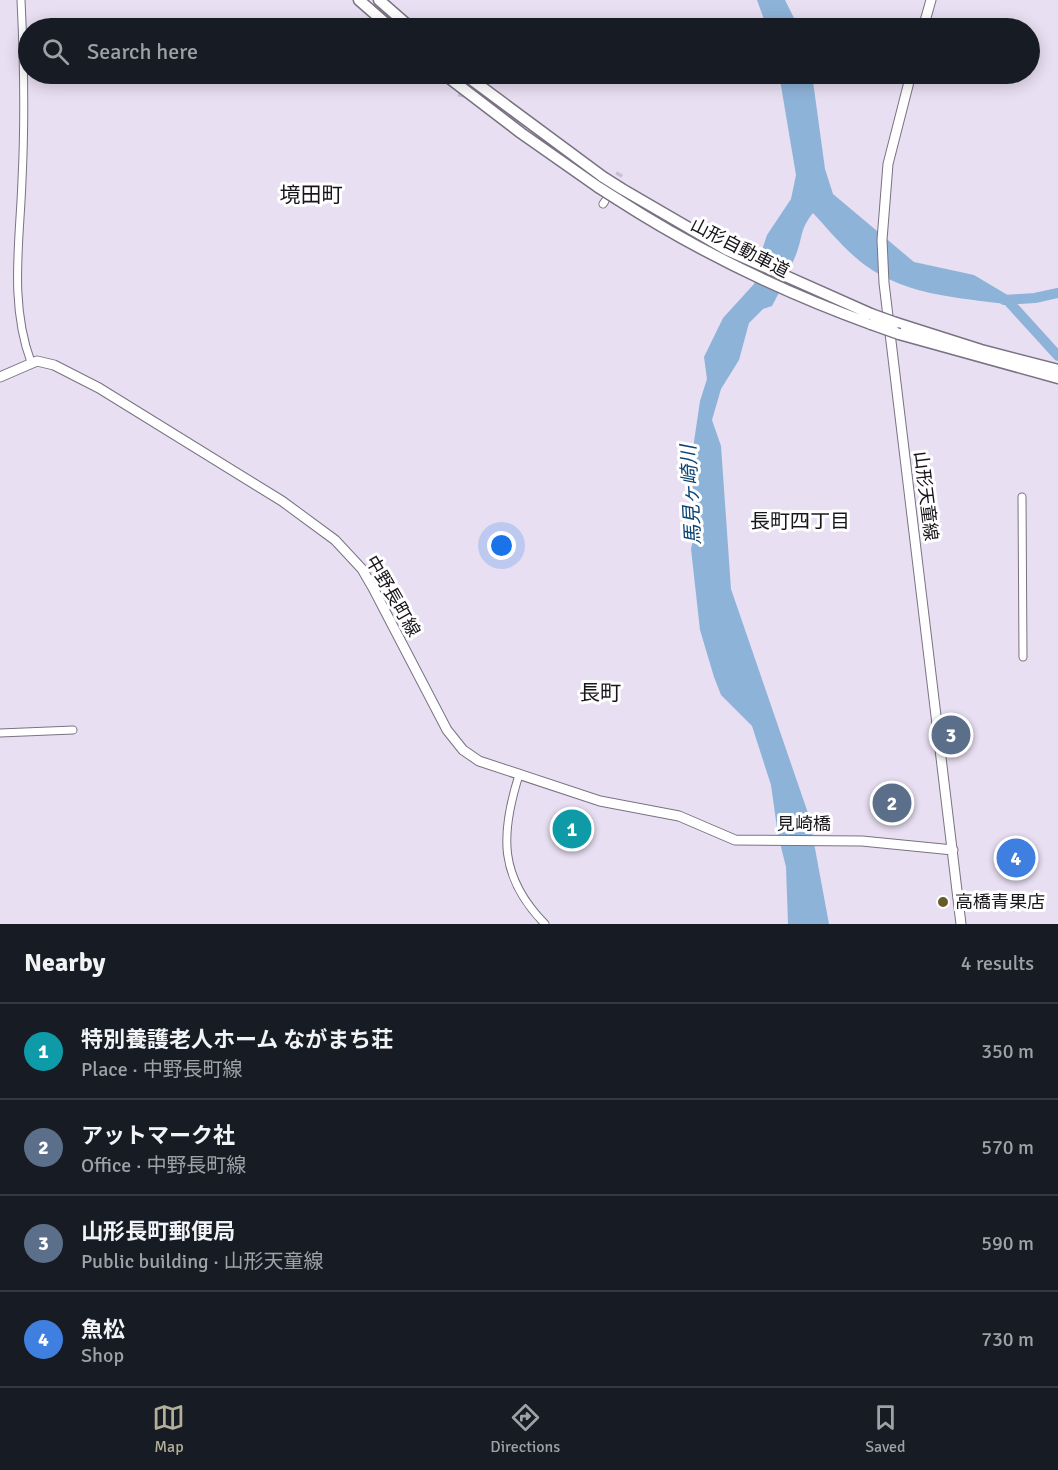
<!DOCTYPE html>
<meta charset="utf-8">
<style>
body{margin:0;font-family:Signika,"Noto Sans JP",sans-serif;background:#20242c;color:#f1f3f6}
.you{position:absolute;left:502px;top:546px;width:21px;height:21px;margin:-15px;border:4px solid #fff;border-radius:50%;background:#1a73e8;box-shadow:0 0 0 9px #1a73e833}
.badge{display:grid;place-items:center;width:39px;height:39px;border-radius:50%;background:#b4af99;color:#fff;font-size:20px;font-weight:700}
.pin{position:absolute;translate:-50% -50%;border:3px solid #fff;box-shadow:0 2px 6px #0006}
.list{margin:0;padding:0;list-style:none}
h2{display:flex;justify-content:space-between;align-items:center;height:78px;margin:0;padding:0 24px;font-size:26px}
h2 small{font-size:20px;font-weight:400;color:#9ea1a6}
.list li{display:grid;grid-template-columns:39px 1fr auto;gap:18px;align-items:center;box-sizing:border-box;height:96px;padding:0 24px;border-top:2px solid #363941}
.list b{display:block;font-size:22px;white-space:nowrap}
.list p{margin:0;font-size:20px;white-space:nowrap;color:#9ea1a6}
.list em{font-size:20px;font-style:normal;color:#9ea1a6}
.icon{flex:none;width:33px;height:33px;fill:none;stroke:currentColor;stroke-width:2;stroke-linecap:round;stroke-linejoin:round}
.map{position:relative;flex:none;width:1058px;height:924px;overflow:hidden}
.search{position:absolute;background:#171b24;box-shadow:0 3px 15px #0003;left:18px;right:18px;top:18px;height:66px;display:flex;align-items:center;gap:15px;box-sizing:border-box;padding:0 21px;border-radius:33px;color:#9ea1a6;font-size:22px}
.sheet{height:462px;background:#171b24}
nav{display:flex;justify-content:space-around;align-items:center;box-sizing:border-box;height:84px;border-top:2px solid #363941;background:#171b24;font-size:16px;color:#9ea1a6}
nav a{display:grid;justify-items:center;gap:3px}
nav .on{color:#b4af99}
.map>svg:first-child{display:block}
.water{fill:#8eb3d9}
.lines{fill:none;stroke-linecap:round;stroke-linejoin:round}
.river{stroke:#8eb3d9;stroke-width:10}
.minor-tunnel{stroke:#c9c1d2;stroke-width:7;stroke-dasharray:7 3.5;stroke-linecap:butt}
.minor-casing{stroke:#7a7283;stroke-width:9}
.major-casing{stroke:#7a7283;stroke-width:11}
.highway-casing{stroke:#7a7283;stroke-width:13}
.minor{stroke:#fff;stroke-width:7}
.major{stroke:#fff;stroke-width:9}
.highway{stroke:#fff;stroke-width:10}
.highway-bridge-casing{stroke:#7a7283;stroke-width:13;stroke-linecap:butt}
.highway-bridge{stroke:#fff;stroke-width:10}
.poi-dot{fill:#695b28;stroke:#fff;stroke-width:2}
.labels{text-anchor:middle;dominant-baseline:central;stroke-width:6;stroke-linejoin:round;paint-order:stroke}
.street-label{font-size:18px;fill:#18151b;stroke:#fff}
.poi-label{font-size:18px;fill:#18151b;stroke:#fff;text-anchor:start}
.water-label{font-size:20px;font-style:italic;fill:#0c4575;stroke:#fff}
.neighbourhood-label{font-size:20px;fill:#18151b;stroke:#fff}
.quarter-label{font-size:21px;fill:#18151b;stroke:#fff}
</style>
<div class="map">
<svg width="1058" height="924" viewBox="0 0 1058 924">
<rect width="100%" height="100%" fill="#e8dff2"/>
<path class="water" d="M757 0H785L799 28H767Z
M779 74H812L825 169 833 194 914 262 974 275 1016 300 1012 305C956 297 899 296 855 257 840 244 827 228 813 213 799 230 803 239 795 257 788 273 781 290 772 306L763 309 749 323 739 360 721 389 712 420 721 446 731 589 809 816 829 924H788L786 867 778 835 771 785 752 726 721 695 714 677 700 630 691 549 695 530 691 462 700 401 707 379 704 357 723 318 754 284 763 262 762 250 767 235 791 199 796 175Z"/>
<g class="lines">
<path class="river" d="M1004 300 1035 298 1058 293
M1008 301 1058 356"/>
<path class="minor-tunnel" d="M461 97 466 74
M613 185 620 173"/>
<g class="minor-casing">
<path id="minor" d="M21 0C24 60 25 119 22 180 20 241 9 303 31 362
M603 204 605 201
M1022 497 1023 657
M0 733 73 730
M519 775C500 835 499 877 545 924"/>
</g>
<g class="major-casing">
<path id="major" d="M923 28 931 0
M911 74 888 164 882 240 884 283 961 924
M0 377 37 361 54 365 99 388 282 501 335 540 362 569 373 588 447 730 463 750 479 761 600 801 679 816 735 840 862 841 953 850"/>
</g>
<g class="highway-casing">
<path id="highway" d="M359 0 391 28
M379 0 411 28
M444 74 521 133 598 187
M464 74 603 177
M622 189 727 250 871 314
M617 199C696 250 783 292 871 324
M896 323 981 350 1058 370
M899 334 1058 378"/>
</g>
<use href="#minor" class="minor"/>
<use href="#major" class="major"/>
<use href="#highway" class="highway"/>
<g class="highway-bridge-casing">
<path id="highway-bridge" d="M603 177 622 189
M598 187 617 199
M871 314 896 323
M871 324 899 334"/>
</g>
<use href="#highway-bridge" class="highway-bridge"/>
</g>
<circle class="poi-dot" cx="943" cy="902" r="6"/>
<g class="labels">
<g class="street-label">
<text transform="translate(740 248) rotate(27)">山形自動車道</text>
<text transform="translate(926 496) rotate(83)">山形天童線</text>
<text transform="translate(393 596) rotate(60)">中野長町線</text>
<text x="804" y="824">見崎橋</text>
</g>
<g class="poi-label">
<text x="955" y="902">高橋青果店</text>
</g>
<g class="water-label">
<text transform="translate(691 495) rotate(-93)">馬見ヶ崎川</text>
</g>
<g class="neighbourhood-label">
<text x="800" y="521">長町四丁目</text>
</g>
<g class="quarter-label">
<text x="311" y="195">境田町</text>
<text x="600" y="693">長町</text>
</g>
</g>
</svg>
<div class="you"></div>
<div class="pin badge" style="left:572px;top:829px;background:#0f9aa8">1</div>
<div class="pin badge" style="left:892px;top:803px;background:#5c6f8a">2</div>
<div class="pin badge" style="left:951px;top:735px;background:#5c6f8a">3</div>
<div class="pin badge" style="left:1016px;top:858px;background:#3f7fe0">4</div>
<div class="search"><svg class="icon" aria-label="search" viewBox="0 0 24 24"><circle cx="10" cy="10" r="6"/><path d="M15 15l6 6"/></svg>Search here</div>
</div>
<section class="sheet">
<h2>Nearby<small>4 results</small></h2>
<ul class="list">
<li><span class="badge" style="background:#0f9aa8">1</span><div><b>特別養護老人ホーム ながまち荘</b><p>Place · 中野長町線</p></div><em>350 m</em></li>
<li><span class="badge" style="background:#5c6f8a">2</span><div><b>アットマーク社</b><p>Office · 中野長町線</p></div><em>570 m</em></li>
<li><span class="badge" style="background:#5c6f8a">3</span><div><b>山形長町郵便局</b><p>Public building · 山形天童線</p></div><em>590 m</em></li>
<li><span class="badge" style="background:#3f7fe0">4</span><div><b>魚松</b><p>Shop</p></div><em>730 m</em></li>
</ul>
</section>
<nav>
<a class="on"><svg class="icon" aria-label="map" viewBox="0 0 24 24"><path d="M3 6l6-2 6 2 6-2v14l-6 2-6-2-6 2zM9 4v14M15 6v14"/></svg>Map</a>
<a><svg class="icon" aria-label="directions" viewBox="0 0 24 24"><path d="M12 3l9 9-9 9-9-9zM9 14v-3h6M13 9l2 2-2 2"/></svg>Directions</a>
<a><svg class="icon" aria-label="saved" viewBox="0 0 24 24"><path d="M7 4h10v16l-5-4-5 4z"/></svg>Saved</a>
</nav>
